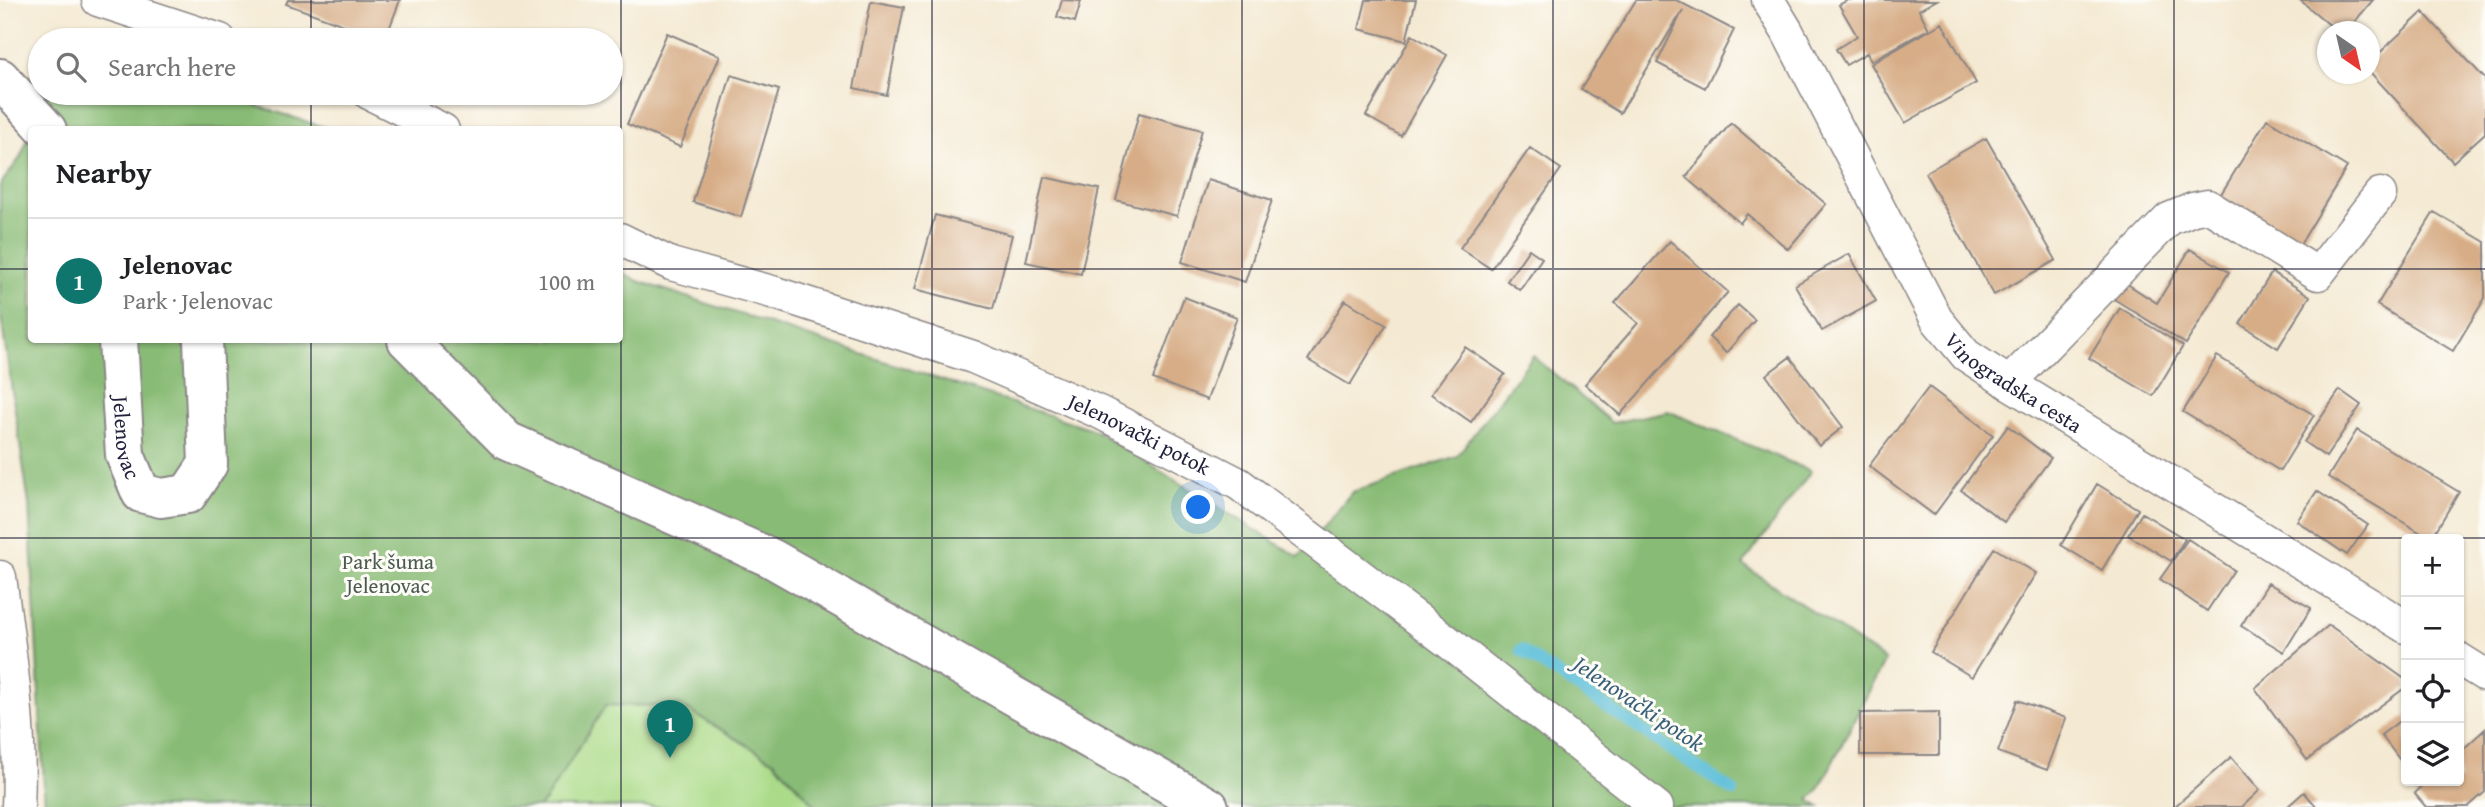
<!DOCTYPE html>
<meta charset="utf-8">
<style>
body{margin:0;font-family:"Gentium Book Plus",serif;background:#f2f2f2;color:#202124}
.controls{position:absolute;right:21px;bottom:21px;display:grid;overflow:hidden;border-radius:7px;box-shadow:0 2px 5px #0004}
.controls button{width:63px;height:63px;display:grid;place-items:center;padding:0;border:0;border-bottom:2px solid #e0e0e0;background:#fff;color:#202124;font:35px sans-serif}
.compass{position:absolute;left:2317px;top:21px;width:63px;height:63px;border-radius:50%;background:#fff;box-shadow:0 2px 5px #0004;rotate:146deg}
.you{position:absolute;left:1199px;top:508px;width:24px;height:24px;margin:-18px;border:5px solid #fff;border-radius:50%;background:#1a73e8;box-shadow:0 0 0 10px #1a73e833}
.badge{display:grid;place-items:center;width:46px;height:46px;border-radius:50%;background:#0f766e;color:#fff;font-size:23px;font-weight:700}
.pin{position:absolute;translate:-50% -58px;filter:drop-shadow(0 2px 4px #0008)}
.pin::after{content:'';position:absolute;top:37px;width:24px;height:21px;background:inherit;clip-path:polygon(0 0,100% 0,50% 100%)}
.list{margin:0;padding:0;list-style:none}
h2{display:flex;justify-content:space-between;align-items:center;height:91px;margin:0;padding:0 28px;font-size:30px}
h2 small{font-size:23px;font-weight:400;color:#757577}
.list li{display:grid;grid-template-columns:46px 1fr auto;gap:21px;align-items:center;box-sizing:border-box;height:126px;padding:0 28px;border-top:2px solid #e0e0e0}
.list b{display:block;font-size:26px;white-space:nowrap}
.list p{margin:0;font-size:23px;white-space:nowrap;color:#757577}
.list em{font-size:23px;font-style:normal;color:#757577}
.icon{flex:none;width:38px;height:38px;fill:none;stroke:currentColor;stroke-width:2;stroke-linecap:round;stroke-linejoin:round}
.map{position:relative;flex:none;width:2485px;height:807px;overflow:hidden}
.search{position:absolute;background:#fff;box-shadow:0 2px 5px #0004;left:28px;top:28px;width:595px;height:77px;display:flex;align-items:center;gap:18px;box-sizing:border-box;padding:0 24px;border-radius:38px;color:#757577;font-size:26px}
.panel{position:absolute;background:#fff;box-shadow:0 2px 5px #0004;left:28px;top:126px;width:595px;height:217px;border-radius:7px}
.map>svg:first-child{display:block}
.green{fill:#abdb89;stroke:#667e62;stroke-width:2}
.forest{fill:#88bb75;stroke:#556e58;stroke-width:2}
.lines{fill:none;stroke-linecap:round;stroke-linejoin:round}
.stream{stroke:#59bdd8;stroke-width:12}
.building{fill:#d7ad87}
.minor-casing{stroke:#8b8686;stroke-width:35}
.tertiary-casing{stroke:#8b8686;stroke-width:42}
.minor{stroke:#fff;stroke-width:32}
.tertiary{stroke:#fff;stroke-width:38}
.grid{fill:none;stroke:#22223b;stroke-width:2;stroke-opacity:0.55}
.labels{text-anchor:middle;dominant-baseline:central;stroke-width:6;stroke-linejoin:round;paint-order:stroke}
.street-label{font-size:21px;fill:#22223b;stroke:#fdfcf7}
.park-label{font-size:21px;fill:#4b5a52;stroke:#fdfcf7}
.water-label{font-size:23px;font-style:italic;fill:#38607a;stroke:#fdfcf7}
</style>
<div class="map">
<svg width="2485" height="807" viewBox="0 0 2485 807">
<rect width="100%" height="100%" fill="#fdfcf7"/>
<filter id="ink" filterUnits="userSpaceOnUse"><feTurbulence type="fractalNoise" baseFrequency=".0143" numOctaves="2"/><feDisplacementMap in="SourceGraphic" scale="14" xChannelSelector="R" yChannelSelector="G"/><feConvolveMatrix kernelMatrix="1 2 1 2 8 2 1 2 1" color-interpolation-filters="sRGB"/></filter>
<filter id="wash" filterUnits="userSpaceOnUse"><feTurbulence type="fractalNoise" baseFrequency=".00686" numOctaves="4" result="noise"/><feDisplacementMap in="SourceGraphic" scale="28" xChannelSelector="R" yChannelSelector="G"/><feGaussianBlur stdDeviation="1.57" result="paint"/><feColorMatrix in="noise" values="0 0 0 0 0 0 0 0 0 0 0 0 0 0 0 0 0 1.4 0 .05"/><feComposite in="paint" operator="in"/></filter>
<g filter="url(#wash)">
<rect width="100%" height="100%" fill="#f4e9d2"/>
<path class="green" d="M605 705 681 706 774 761 817 807H537L544 802Z"/>
<path class="forest" d="M46 93H216L330 129 32 130V340H620V271L638 281 1092 429 1299 557 1352 492 1457 456 1533 356 1612 423 1668 411 1811 471 1743 565 1885 660 1819 789 1809 800 1820 807H817L774 761 681 706 606 705 544 802 537 807H45L29 504 0 311V185L20 158Z"/>
<g class="lines">
<path class="stream" d="M1521 650 1733 791"/>
</g>
<g id="blocks">
<path class="building" d="M288 0H400L385 40 286 4Z
M1062 0 1081 1 1075 22 1057 17Z
M1366 0H1416L1406 41 1359 29Z
M1636 0H1676L1734 30 1705 88 1657 63 1683 10 1620 113 1581 89Z
M1848 0H1937L1919 10 1929 29 1871 61 1867 53 1846 65 1836 49 1857 36 1839 5Z
M2300 0H2373L2346 32H2338Z
M871 1 904 7 887 95 854 88Z
M2423 12 2485 79V133L2453 162 2370 72V62Z
M1942 23 1976 83 1905 123 1871 64Z
M667 33 720 56 680 147 627 124Z
M1412 35 1447 55 1401 136 1366 116Z
M731 75 779 90 741 217 693 202Z
M1139 113 1202 130 1177 216 1116 200Z
M2267 119 2347 167 2298 248 2218 199Z
M1731 123 1826 204 1788 249 1747 214 1740 223 1686 177Z
M1986 138 2056 260 1994 295 1925 173Z
M1530 148 1561 169 1491 269 1460 248Z
M1044 177 1099 189 1081 274 1026 262Z
M1208 180 1272 200 1245 282 1182 262Z
M2434 212 2485 242V298L2453 351 2377 305Z
M935 215 1012 235 993 309 915 289Z
M1670 241 1728 292 1620 415 1585 384 1638 323 1615 303Z
M1529 249 1542 258 1520 290 1507 281Z
M2190 249 2229 272 2186 344 2114 299 2124 282 2157 303Z
M1849 254 1876 301 1822 331 1795 285Z
M2272 272 2310 296 2278 348 2240 324Z
M1184 297 1237 317 1207 400 1153 379Z
M1345 300 1386 325 1350 385 1308 360Z
M1738 305 1755 320 1726 353 1709 337Z
M2120 308 2183 346 2153 396 2089 358Z
M1465 347 1505 374 1471 422 1431 394Z
M2217 356 2314 415 2280 471 2183 412Z
M1790 357 1843 427 1819 446 1766 375Z
M1929 387 1993 435 1934 515 1869 466Z
M2340 390 2361 405 2326 457 2304 442Z
M2008 426 2051 458 2004 522 1961 490Z
M2357 430 2459 492 2431 539 2328 477Z
M2097 484 2138 509 2102 570 2061 545Z
M2317 491 2368 525 2347 555 2297 521Z
M2142 513 2185 539 2171 561 2128 535Z
M2188 539 2234 570 2207 611 2160 579Z
M1994 548 2036 573 1972 677 1931 652Z
M2268 583 2311 608 2284 652 2241 626Z
M2329 625 2406 680V687L2307 760 2255 688Z
M2017 700 2066 718 2047 770 1998 752Z
M1939 712V755H1860V713Z
M2406 716V768L2381 735Z
M2485 729V792L2468 807H2426L2414 793 2427 781H2459V753Z
M2231 757 2260 790 2242 807H2174Z
M2304 792 2317 807H2287Z"/>
</g>
</g>
<g filter="url(#ink)">
<use href="#blocks" fill-opacity="0" stroke="#8b8686" stroke-width="2"/>
<g class="lines">
<g class="minor-casing">
<g id="minor">
<path d="M98 0 220 40"/>
<path id="s1" d="M1768 0 1787 31 1937 320 1966 355 2009 383 2406 627"/>
<path d="M369 93 443 130"/>
<path id="s2" d="M620 239 671 264 772 292 973 357 1101 413 1239 484 1451 644 1657 807"/>
<path d="M2009 383 2169 219 2193 209 2208 206 2318 274 2380 194"/>
<path d="M0 577C10 652 22 731 18 807"/>
<path d="M2459 659 2485 675"/>
</g>
</g>
<g class="tertiary-casing">
<g id="tertiary">
<path d="M0 78 47 130"/>
<path id="s3" d="M118 340 125 455 141 493 161 498 188 494 208 464 203 340"/>
<path d="M407 340 507 441 771 558 1209 807"/>
</g>
</g>
<use href="#minor" class="minor"/>
<use href="#tertiary" class="tertiary"/>
</g>
</g>
<path class="grid" d="M311 0V40M621 0V807M932 0V807M1242 0V807M1553 0V807M1864 0V807M2174 0V807M311 93V130M0 269H32M620 269H2485M311 340V807M0 538H2485"/>
<g class="labels">
<g class="street-label">
<text stroke="none"><textPath href="#s1" startOffset="462">Vinogradska cesta</textPath></text>
<text stroke="none"><textPath href="#s2" startOffset="556">Jelenovački potok</textPath></text>
<text stroke="none"><textPath href="#s3" startOffset="98">Jelenovac</textPath></text>
</g>
<g class="park-label">
<text x="388" y="561">Park šuma<tspan x="388" dy="24">Jelenovac</tspan></text>
</g>
<g class="water-label">
<text transform="translate(1639 703) rotate(34)">Jelenovački potok</text>
</g>
</g>
</svg>
<div class="controls">
<button>+</button>
<button>−</button>
<button><svg class="icon" aria-label="locate" viewBox="0 0 24 24"><circle cx="12" cy="12" r="6"/><path d="M12 2v4M12 18v4M2 12h4M18 12h4"/></svg></button>
<button><svg class="icon" aria-label="layers" viewBox="0 0 24 24"><path d="M12 4l9 5-9 5-9-5zM3 14l9 5 9-5"/></svg></button>
</div>
<svg class="compass" viewBox="-18 -18 36 36"><path d="M0-13l5 13h-10z" fill="#e53935"/><path d="M0 13l5-13h-10z" fill="#757577"/></svg>
<div class="you"></div>
<div class="pin badge" style="left:670px;top:758px">1</div>
<div class="search"><svg class="icon" aria-label="search" viewBox="0 0 24 24"><circle cx="10" cy="10" r="6"/><path d="M15 15l6 6"/></svg>Search here</div>
<section class="panel">
<h2>Nearby<small></small></h2>
<ul class="list">
<li><span class="badge">1</span><div><b>Jelenovac</b><p>Park · Jelenovac</p></div><em>100 m</em></li>
</ul>
</section>
</div>
